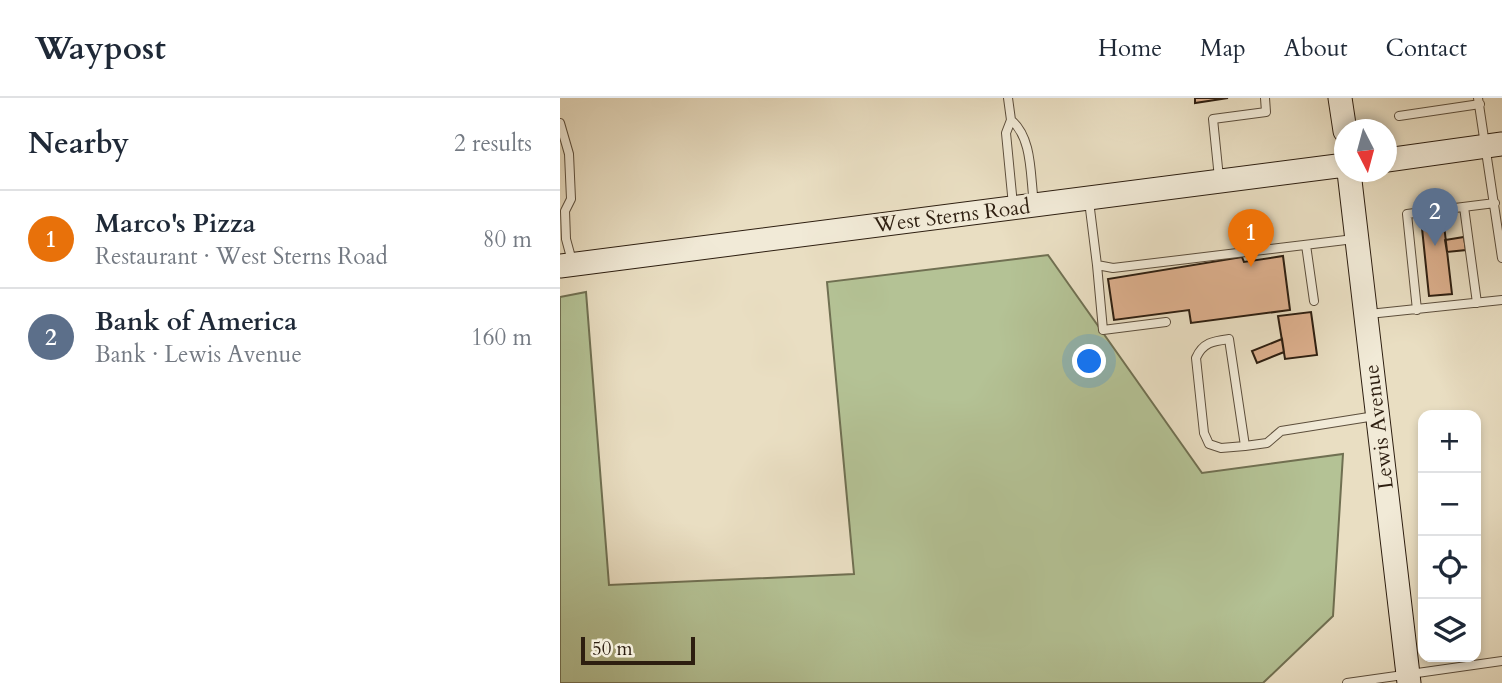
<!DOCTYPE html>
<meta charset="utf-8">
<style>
body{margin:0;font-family:Cardo,serif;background:#f2f2f3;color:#1f2937}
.controls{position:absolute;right:21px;bottom:21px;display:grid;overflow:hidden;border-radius:14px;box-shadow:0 4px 10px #0003}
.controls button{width:63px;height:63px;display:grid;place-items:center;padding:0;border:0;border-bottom:2px solid #e0e1e3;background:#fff;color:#1f2937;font:35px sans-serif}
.compass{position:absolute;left:774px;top:21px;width:63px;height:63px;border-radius:50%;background:#fff;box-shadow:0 4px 10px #0003;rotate:174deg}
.scale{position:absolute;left:21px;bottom:18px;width:114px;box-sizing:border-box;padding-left:7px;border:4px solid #2d1e10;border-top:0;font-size:19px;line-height:24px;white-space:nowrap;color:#2d1e10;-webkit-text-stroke:5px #f1ead7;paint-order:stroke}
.you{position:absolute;left:530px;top:264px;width:24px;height:24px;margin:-18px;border:5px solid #fff;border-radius:50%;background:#1a73e8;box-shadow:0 0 0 10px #1a73e833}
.badge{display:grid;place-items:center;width:46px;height:46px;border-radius:50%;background:#8f2418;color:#fff;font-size:23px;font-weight:700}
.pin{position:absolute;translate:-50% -58px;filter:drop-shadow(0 2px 4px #0008)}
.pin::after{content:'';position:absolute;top:37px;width:24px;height:21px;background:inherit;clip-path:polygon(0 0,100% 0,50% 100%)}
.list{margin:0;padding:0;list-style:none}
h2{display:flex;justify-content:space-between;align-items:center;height:91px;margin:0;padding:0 28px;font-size:30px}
h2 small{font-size:23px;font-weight:400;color:#747a83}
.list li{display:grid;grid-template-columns:46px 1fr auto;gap:21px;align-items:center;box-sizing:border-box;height:98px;padding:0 28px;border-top:2px solid #e0e1e3}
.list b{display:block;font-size:26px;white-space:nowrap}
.list p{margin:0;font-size:23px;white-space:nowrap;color:#747a83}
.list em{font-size:23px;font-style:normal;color:#747a83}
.icon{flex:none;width:38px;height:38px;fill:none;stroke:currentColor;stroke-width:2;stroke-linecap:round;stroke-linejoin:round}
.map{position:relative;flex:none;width:942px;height:585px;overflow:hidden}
header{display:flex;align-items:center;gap:42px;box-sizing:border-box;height:98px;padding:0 35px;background:#fff;border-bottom:2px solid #e0e1e3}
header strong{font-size:33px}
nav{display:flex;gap:38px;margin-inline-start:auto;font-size:24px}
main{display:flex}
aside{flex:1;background:#fff}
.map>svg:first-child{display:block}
.green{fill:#b4c295;stroke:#707052;stroke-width:2}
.building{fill:#ddb08e;stroke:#2d1e10;stroke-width:2}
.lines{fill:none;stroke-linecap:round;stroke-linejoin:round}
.lane-casing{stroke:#5c4e3c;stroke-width:10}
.secondary-casing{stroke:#2d1e10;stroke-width:25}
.lane{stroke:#f1ead7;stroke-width:8}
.secondary{stroke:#f1ead7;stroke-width:23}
.labels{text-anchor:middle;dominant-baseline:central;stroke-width:6;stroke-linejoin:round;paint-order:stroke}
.street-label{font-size:21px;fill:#2d1e10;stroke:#f1ead7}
</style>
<header>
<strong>Waypost</strong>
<nav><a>Home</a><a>Map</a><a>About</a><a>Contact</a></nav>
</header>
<main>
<aside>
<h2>Nearby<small>2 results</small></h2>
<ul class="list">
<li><span class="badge" style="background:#e8710a">1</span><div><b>Marco's Pizza</b><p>Restaurant · West Sterns Road</p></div><em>80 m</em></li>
<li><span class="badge" style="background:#5c6f8a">2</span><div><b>Bank of America</b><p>Bank · Lewis Avenue</p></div><em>160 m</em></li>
</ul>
</aside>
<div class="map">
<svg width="942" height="585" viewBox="0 0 942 585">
<rect width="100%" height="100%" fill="#e9dec2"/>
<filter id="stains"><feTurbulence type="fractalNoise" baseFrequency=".00286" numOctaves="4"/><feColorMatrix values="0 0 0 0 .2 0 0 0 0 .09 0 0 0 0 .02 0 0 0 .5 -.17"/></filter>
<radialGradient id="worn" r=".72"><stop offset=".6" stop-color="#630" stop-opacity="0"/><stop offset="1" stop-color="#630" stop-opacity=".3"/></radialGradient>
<path class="green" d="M488 157 642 375 783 356 773 518 703 585H0V199L26 194 49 487 294 476 267 184Z"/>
<path class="building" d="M635 0H668L635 5Z
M884 127 892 196 869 198 862 130Z
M904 139 906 152 887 154 885 142Z
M723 158 730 212 631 225 629 212 554 222 548 181 682 159 684 164Z
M751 214 757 257 725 261 718 218Z
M722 241 724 254 697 265 692 253Z"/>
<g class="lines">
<g class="lane-casing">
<path id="lane" d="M448 0 451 22 446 35 453 107
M918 0 942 160
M839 18 920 6
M451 22C473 40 470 79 474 105
M0 25 9 56 11 101 5 113 6 141 12 163
M659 80 653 21 706 14 705 0
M529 103 537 167 553 170 794 141
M904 109 917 205
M746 147 754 203
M537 167 543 232 606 224
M857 212 847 116 935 105
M809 216 942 202
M685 348 661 350 649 346 644 335 636 260C643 244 654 243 669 241L685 348 707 345 721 333 815 318
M787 585 942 563"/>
</g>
<g class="secondary-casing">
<path id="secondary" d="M780 0 785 33
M827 62 942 46
M789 74 849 585
M0 168 785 67"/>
</g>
<use href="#lane" class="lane"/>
<use href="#secondary" class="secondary"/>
</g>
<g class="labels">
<g class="street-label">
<text transform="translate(392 118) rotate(-7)">West Sterns Road</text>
<text transform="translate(819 329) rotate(-97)">Lewis Avenue</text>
</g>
</g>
<rect width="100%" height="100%" filter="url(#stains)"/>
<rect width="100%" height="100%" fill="url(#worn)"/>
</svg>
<div class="controls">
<button>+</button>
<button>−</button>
<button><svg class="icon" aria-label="locate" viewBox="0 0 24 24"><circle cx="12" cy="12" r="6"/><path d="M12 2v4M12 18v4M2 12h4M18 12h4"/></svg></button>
<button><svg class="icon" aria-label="layers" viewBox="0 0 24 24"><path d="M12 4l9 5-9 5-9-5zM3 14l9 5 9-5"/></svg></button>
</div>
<svg class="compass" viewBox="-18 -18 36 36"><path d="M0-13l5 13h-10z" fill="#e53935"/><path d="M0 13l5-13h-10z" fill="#747a83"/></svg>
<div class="scale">50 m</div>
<div class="you"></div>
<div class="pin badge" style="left:691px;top:169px;background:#e8710a">1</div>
<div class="pin badge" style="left:875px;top:148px;background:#5c6f8a">2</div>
</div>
</main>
